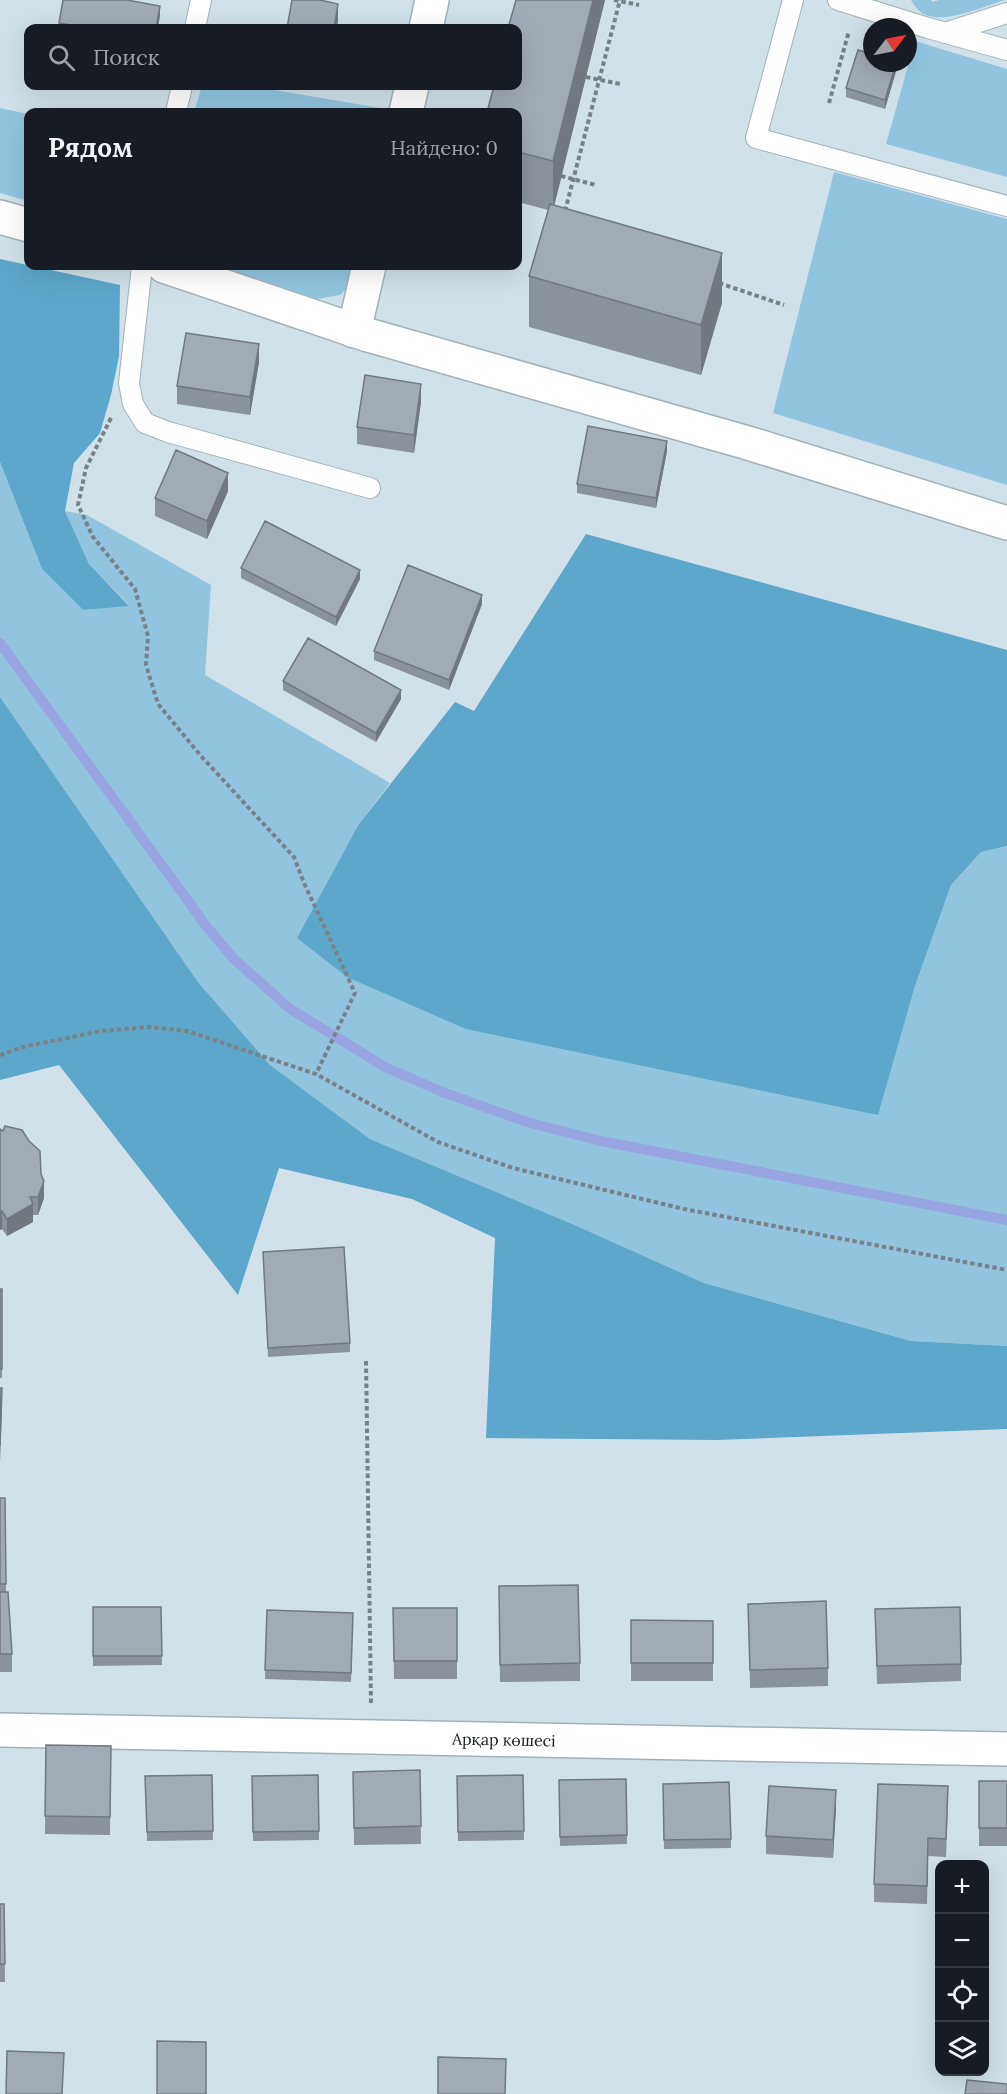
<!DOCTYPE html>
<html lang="ru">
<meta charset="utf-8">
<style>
body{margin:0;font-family:Lora,serif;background:#20242c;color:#f1f3f6}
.controls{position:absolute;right:18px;bottom:18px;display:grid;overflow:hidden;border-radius:12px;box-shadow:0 6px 24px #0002}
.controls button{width:54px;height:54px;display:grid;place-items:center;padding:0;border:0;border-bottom:2px solid #363941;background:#171b24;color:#f1f3f6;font:30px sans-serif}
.compass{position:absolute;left:863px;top:18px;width:54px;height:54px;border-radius:50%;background:#171b24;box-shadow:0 6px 24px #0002;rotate:58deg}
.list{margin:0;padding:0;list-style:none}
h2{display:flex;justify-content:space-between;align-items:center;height:78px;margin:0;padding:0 24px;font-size:26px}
h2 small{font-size:20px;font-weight:400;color:#9ea1a6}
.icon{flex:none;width:33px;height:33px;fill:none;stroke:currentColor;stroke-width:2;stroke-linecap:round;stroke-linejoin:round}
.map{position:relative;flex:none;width:1007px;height:2094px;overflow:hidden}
.search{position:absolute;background:#171b24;box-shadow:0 6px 24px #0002;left:24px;top:24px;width:498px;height:66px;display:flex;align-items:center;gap:15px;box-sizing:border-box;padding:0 21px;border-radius:12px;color:#9ea1a6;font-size:22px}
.panel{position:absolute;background:#171b24;box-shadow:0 6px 24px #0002;left:24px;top:108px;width:498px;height:162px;border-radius:12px}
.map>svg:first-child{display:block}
.green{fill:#91c5df}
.forest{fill:#5ca7cb}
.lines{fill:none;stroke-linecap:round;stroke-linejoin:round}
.stream{stroke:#98a4e2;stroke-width:10}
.lane-casing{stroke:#a2b1b9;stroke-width:22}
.street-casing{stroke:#a2b1b9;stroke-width:36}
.path{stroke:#778287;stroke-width:4;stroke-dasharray:4.5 3;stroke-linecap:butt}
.lane{stroke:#fff;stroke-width:20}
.street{stroke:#fff;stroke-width:33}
.wall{fill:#8a939d}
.shaded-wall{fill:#71787f}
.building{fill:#a1abb6;stroke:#71787f;stroke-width:1.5}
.labels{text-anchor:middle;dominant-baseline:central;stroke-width:4.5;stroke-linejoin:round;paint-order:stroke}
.street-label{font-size:16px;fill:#171c1f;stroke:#fff}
</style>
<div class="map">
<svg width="1007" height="2094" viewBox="0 0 1007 2094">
<rect width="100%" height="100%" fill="#d1e1e9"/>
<path class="green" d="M911 0H931L932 2 939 0H1005C985 6 949 22 929 16 920 14 915 7 911 0Z
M915 41 1007 69V177L886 144Z
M202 86H251L380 108V112H194Z
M0 108 28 114V201L0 193Z
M834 172 1007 219V485L773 413Z
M219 266H358L351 284 340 295 317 299Z
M0 462 42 569 83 610 129 605 89 564 65 511 87 515 211 585 205 675 390 783 359 824 914 989 951 885 981 852 1007 846V1346L911 1341 704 1283 577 1226 370 1139 270 1065 198 982 0 697Z"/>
<path class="forest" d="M0 259 120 285 119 356 111 395 100 433 74 463 65 511 89 564 129 606 83 610 42 569 0 462Z
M586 534 1007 650V846L981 852 951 885 914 989 878 1115 466 1029 347 977 297 938 359 824 455 702 474 711Z
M0 697 198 982 270 1065 370 1139 577 1226 704 1283 911 1341 1007 1346V1429L717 1440 486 1438 495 1238 412 1199 279 1168 238 1295 59 1065 0 1080Z"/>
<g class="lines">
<path class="stream" d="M0 643 207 927 234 959 289 1008 385 1067 445 1093 530 1123 601 1141 1007 1220"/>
<g class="lane-casing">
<path id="lane" d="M793 0 756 138 1007 206
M838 0 928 28 1007 50
M195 28 201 0
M945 33 1007 13
M176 112 182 86
M142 266 129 383 133 404 145 423 168 432 370 488"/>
</g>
<g class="street-casing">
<g id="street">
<path d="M426 28 432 0"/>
<path d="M406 112 412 86"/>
<path d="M0 217 28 225"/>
<path d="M164 266 368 335 748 443 1007 523"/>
<path d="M354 331 369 266"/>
<path id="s1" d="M0 1730 1007 1749"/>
</g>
</g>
<path class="path" d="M614 0 639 5
M586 77 620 84
M829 103 849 31
M561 176 596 185
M565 211 620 0
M719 283 784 305
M111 418 86 468 78 505 93 537 135 589 148 636 146 665 158 704 201 756 294 857 304 883 355 993 316 1074
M0 1055 23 1047 101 1031 149 1027 187 1031 316 1074 438 1142 513 1168 684 1209 1007 1270
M366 1361 371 1703"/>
<use href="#lane" class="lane"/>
<use href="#street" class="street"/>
</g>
<path class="wall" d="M516 0H605L554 205 722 303 701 375 529 327V276L548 210 518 202V112Z
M160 15 158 28H59V23Z
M896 71 885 109 846 97V88Z
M259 362 250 415 177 404V386Z
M421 402 414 453 357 444V427Z
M667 451 656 508 577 493V484Z
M228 491 207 539 155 516V498Z
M241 568 360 579 336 626 241 578Z
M482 604 449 690 374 660V651Z
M283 681 401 699 376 742 283 690Z
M0 1129 41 1174 44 1198 38 1215H33V1222L7 1236 2 1229 0 1230Z
M263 1252 350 1343V1352L268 1357Z
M0 1289H2V1378H0Z
M0 1498H5L6 1592 12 1654V1672H0Z
M499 1604 580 1663V1681L500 1682Z
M748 1604 828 1668V1686L750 1688Z
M93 1607H161L162 1665 93 1666Z
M393 1608H457V1679H394Z
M875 1609 961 1664V1681L877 1684Z
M267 1610 353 1613 351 1682 265 1679Z
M631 1620 713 1621V1681H631Z
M46 1745 111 1746 110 1835 45 1834Z
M420 1770 421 1844 354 1845 353 1772Z
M212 1775 213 1840 147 1841 145 1776Z
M318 1775 319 1840 253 1841 252 1776Z
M523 1775 524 1840 458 1841 457 1776Z
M626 1779 627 1844 560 1846 559 1780Z
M979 1781H1007V1846H979Z
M729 1782 731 1848 664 1849 663 1784Z
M948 1804 946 1857 928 1856 927 1904 874 1902V1884Z
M836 1808 833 1858 766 1854V1836Z
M0 1904H4L5 1982H0Z"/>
<path class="shaded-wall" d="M593 0H605L553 211V161Z
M338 4V21L337 28H334Z
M160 6V15L158 28H156Z
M896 63V71L885 109V100Z
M722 253V303L701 375V325Z
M259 344V362L250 415V397Z
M421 384V402L414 453V435Z
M667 441V451L656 508V498Z
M228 473V491L207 539V521Z
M360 570V579L336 626V617Z
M482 595V604L449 690V680Z
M401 690V699L376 742V733Z
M44 1181V1198L38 1215V1197Z
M33 1204V1222L7 1236V1219Z
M2 1211V1229L0 1230V1212Z
M2 1388V1406L0 1463V1446Z
M836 1790V1808L833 1858V1840Z"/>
<path class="building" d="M63 0H127L160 6 156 28H88L59 23Z
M292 0H320L338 4 334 28H287Z
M516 0H593L553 161 518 152V112H487L494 86H518V28H508Z
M858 50 872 54V63H896L885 100 846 88Z
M550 204 722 253 701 325 529 276Z
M186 333 259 344 250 397 177 386Z
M365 375 421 384 414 435 357 427Z
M588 426 667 441 656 498 577 484Z
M176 450 228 473 207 521 155 498Z
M265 521 360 570 336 617 241 568Z
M408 565 482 595 449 680 374 651Z
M308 638 401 690 376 733 283 681Z
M5 1126 22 1130 29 1141 40 1151 41 1174 44 1181 38 1197H30L33 1204 7 1219 2 1211 0 1212V1129L3 1131Z
M344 1247 350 1343 268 1348 263 1252Z
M0 1289H2V1369H0Z
M0 1388H2L0 1446Z
M0 1498H5L6 1584H0Z
M578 1585 580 1663 500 1665 499 1586Z
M0 1592H8L12 1654H0Z
M826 1601 828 1668 750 1670 748 1604Z
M93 1607H161L162 1656H93Z
M960 1607 961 1664 877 1666 875 1609Z
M393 1608H457V1661H394Z
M267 1610 353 1613 351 1673 265 1670Z
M631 1620 713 1621V1663H631Z
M46 1745 111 1746 110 1817 45 1816Z
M420 1770 421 1826 354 1828 353 1772Z
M212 1775 213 1831 147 1832 145 1776Z
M318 1775 319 1831 253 1832 252 1776Z
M523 1775 524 1831 458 1832 457 1776Z
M626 1779 627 1835 560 1837 559 1780Z
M979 1781H1007V1828H979Z
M729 1782 731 1839 664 1840 663 1784Z
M878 1784 948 1786 946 1839 928 1838 927 1886 874 1884Z
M769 1786 836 1790 833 1840 766 1836Z
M0 1904H4L5 1964H0Z
M157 2041 206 2042V2094H157Z
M7 2051 64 2053 62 2094H6Z
M438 2057 506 2059 505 2094H438Z
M967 2080 1007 2084V2094H965Z"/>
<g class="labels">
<g class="street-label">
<text stroke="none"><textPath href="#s1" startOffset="504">Арқар көшесі</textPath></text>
</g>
</g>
</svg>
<div class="controls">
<button>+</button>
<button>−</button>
<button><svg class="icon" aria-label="locate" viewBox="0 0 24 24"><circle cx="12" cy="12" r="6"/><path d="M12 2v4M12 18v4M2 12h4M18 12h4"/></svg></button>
<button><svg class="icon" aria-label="layers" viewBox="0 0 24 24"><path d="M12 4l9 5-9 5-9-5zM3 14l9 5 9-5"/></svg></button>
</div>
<svg class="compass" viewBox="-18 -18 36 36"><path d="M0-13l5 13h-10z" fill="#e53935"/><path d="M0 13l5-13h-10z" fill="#9ea1a6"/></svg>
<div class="search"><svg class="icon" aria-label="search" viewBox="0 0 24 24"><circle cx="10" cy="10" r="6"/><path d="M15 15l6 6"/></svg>Поиск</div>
<section class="panel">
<h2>Рядом<small>Найдено: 0</small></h2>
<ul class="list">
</ul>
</section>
</div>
